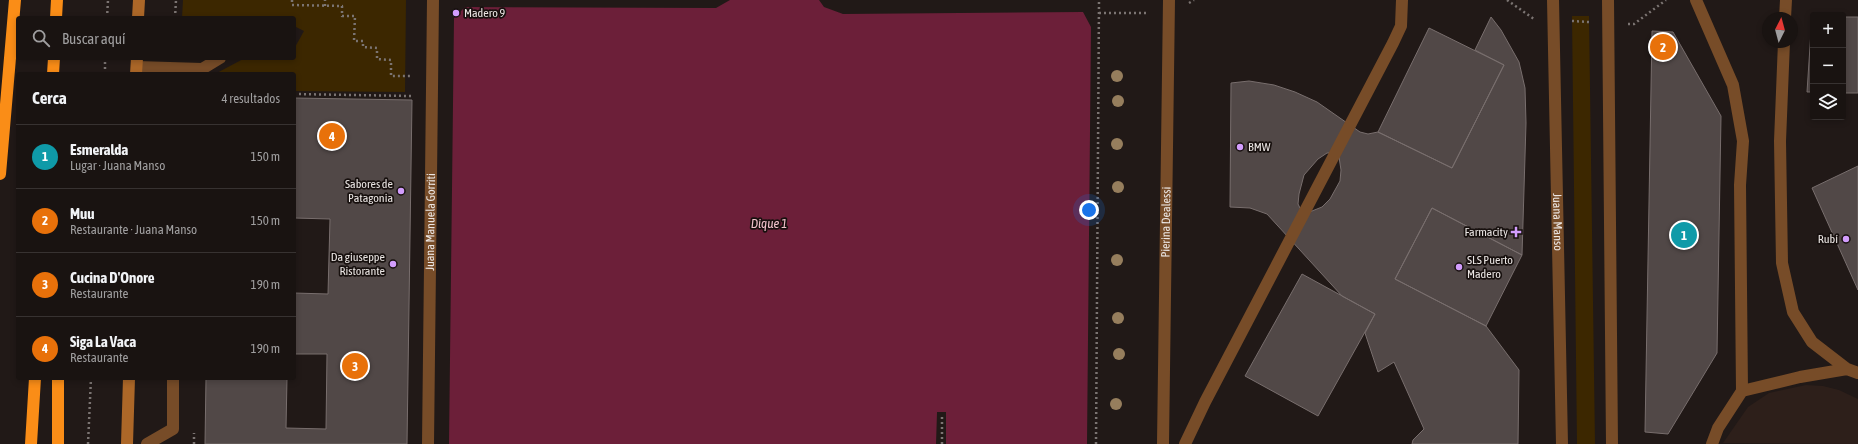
<!DOCTYPE html>
<html lang="es">
<meta charset="utf-8">
<style>
body{margin:0;font-family:"Asap Condensed",sans-serif;background:#26201f;color:#f1f3f6}
.controls{position:absolute;right:12px;top:12px;display:grid;overflow:hidden;border-radius:4px;box-shadow:0 2px 6px #0003}
.controls button{width:36px;height:36px;display:grid;place-items:center;padding:0;border:0;border-bottom:1px solid #373231;background:#191311;color:#f1f3f6;font:20px sans-serif}
.compass{position:absolute;left:1762px;top:12px;width:36px;height:36px;border-radius:50%;background:#191311;box-shadow:0 2px 6px #0003;rotate:6deg}
.you{position:absolute;left:1089px;top:210px;width:14px;height:14px;margin:-10px;border:3px solid #fff;border-radius:50%;background:#1a73e8;box-shadow:0 0 0 6px #1a73e833}
.badge{display:grid;place-items:center;width:26px;height:26px;border-radius:50%;background:#d29dfd;color:#fff;font-size:13px;font-weight:700}
.pin{position:absolute;translate:-50% -50%;border:2px solid #fff;box-shadow:0 1px 4px #0006}
.list{margin:0;padding:0;list-style:none}
h2{display:flex;justify-content:space-between;align-items:center;height:52px;margin:0;padding:0 16px;font-size:17px}
h2 small{font-size:13px;font-weight:400;color:#9f9e9f}
.list li{display:grid;grid-template-columns:26px 1fr auto;gap:12px;align-items:center;box-sizing:border-box;height:64px;padding:0 16px;border-top:1px solid #373231}
.list b{display:block;font-size:15px;white-space:nowrap}
.list p{margin:0;font-size:13px;white-space:nowrap;color:#9f9e9f}
.list em{font-size:13px;font-style:normal;color:#9f9e9f}
.icon{flex:none;width:22px;height:22px;fill:none;stroke:currentColor;stroke-width:2;stroke-linecap:round;stroke-linejoin:round}
.map{position:relative;flex:none;width:1858px;height:444px;overflow:hidden}
.search{position:absolute;background:#191311;box-shadow:0 2px 6px #0003;left:16px;top:16px;width:280px;height:44px;display:flex;align-items:center;gap:10px;box-sizing:border-box;padding:0 14px;border-radius:4px;color:#9f9e9f;font-size:15px}
.panel{position:absolute;background:#191311;box-shadow:0 2px 6px #0003;left:16px;top:72px;width:280px;height:308px;border-radius:4px}
.map>svg:first-child{display:block}
.built{fill:#2d1f1a}
.green{fill:#3c2700}
.water{fill:#6c1f39}
.pier{fill:#211917}
.building{fill:#514847;stroke:#786e6d;fill-rule:evenodd}
.lines{fill:none;stroke-linecap:round;stroke-linejoin:round}
.path{stroke:#7b7472;stroke-width:2.5;stroke-dasharray:2 3;stroke-linecap:butt}
.lane{stroke:#774c28;stroke-width:12}
.street{stroke:#774c28;stroke-width:12}
.secondary{stroke:#ac6728;stroke-width:12}
.highway{stroke:#fa8d17;stroke-width:12}
.tree{fill:#967e5d}
.poi-dot{fill:#d29dfd;stroke:#17100e;stroke-width:1.5}
.labels{text-anchor:middle;dominant-baseline:central;stroke-width:3.5;stroke-linejoin:round;paint-order:stroke}
.poi-label{font-size:12px;fill:#ebe6e4;stroke:#17100e;text-anchor:end}
.street-label{font-size:12px;fill:#ebe6e4;stroke:#17100e}
.water-label{font-size:13px;font-style:italic;fill:#f2c2cc;stroke:#17100e}
</style>
<div class="map">
<svg width="1858" height="444" viewBox="0 0 1858 444">
<rect width="100%" height="100%" fill="#211917"/>
<path class="built" d="M1806 385 1823 386 1839 390 1858 399V444L1723 443 1748 407 1769 393Z"/>
<path class="green" d="M183 0H406L405 92 294 91V74H215L245 58H294V49L304 31 294 26V18H182Z
M1572 16H1589L1595 444H1577Z"/>
<path class="water" d="M730 0H819L824 7 843 14 1083 12 1091 27 1087 444H449L454 18 465 7 716 8Z"/>
<path class="pier" d="M937 412H946V444H936Z"/>
<path class="building" d="M1812 16 1813 92H1807Z
M1491 17 1501 30 1519 62 1525 88 1526 123 1522 255 1432 208 1395 279 1486 326 1519 370 1518 444H1412L1413 440 1424 429 1394 362 1378 372 1365 333 1375 314 1342 296 1267 214 1250 208 1230 207 1231 83 1249 81 1274 85 1295 92 1317 102 1360 132 1368 134 1378 132 1452 168 1504 65 1475 50ZM1327 153H1331L1339 157 1341 170 1340 181 1330 199 1322 207 1307 213 1300 208 1298 204 1299 194 1304 175 1318 159Z
M1843 17H1858V93H1843Z
M1429 28 1504 65 1452 168 1378 132Z
M1652 31 1673 32 1721 116 1717 353 1668 434 1645 432Z
M294 98 412 100 407 444H205L206 378H287L286 428 326 429 327 354H294V293L328 294 330 219 294 218Z
M1858 166V290L1812 188Z
M1432 208 1522 255 1486 326 1395 279Z
M1302 274 1375 314 1318 416 1245 376Z"/>
<g class="lines">
<path class="path" d="M292 0V5L342 6V16H355L354 41H363V47L377 48V59L391 60V76H412
M1507 0 1534 19
M1189 3 1194 0
M325 6V0
M1099 13H1149
M107 18 108 0
M175 18 176 0
M1572 21 1589 22
M1628 24H1634L1666 0
M105 74V58
M294 94 411 96
M88 444 91 378
M194 444V433
M942 444V415
M1096 444 1099 0"/>
<path class="lane" d="M1696 0 1733 85 1743 141 1740 185 1742 391
M1785 18 1786 0
M1784 42 1780 141 1782 263 1793 312 1812 342 1847 369 1858 373
M137 67 202 69
M198 74 202 69 220 58
M147 444 173 429V378
M1185 444 1205 402 1393 43 1401 26 1402 0
M1712 444 1718 428 1742 391 1800 377 1847 369"/>
<g class="street">
<path id="s1" d="M1553 0 1562 444"/>
<path d="M1608 0 1612 444"/>
<path id="s2" d="M428 444 433 0"/>
<path id="s3" d="M1163 444 1169 0"/>
</g>
<path class="secondary" d="M138 18 139 0
M136 74 137 58
M127 444 129 378"/>
<path class="highway" d="M56 18 57 0
M53 74 54 58
M0 174 15 0
M31 444 35 378
M58 444V378"/>
</g>
<g class="tree">
<circle cx="1117" cy="76" r="6"/>
<circle cx="1118" cy="101" r="6"/>
<circle cx="1117" cy="144" r="6"/>
<circle cx="1118" cy="187" r="6"/>
<circle cx="1117" cy="260" r="6"/>
<circle cx="1118" cy="318" r="6"/>
<circle cx="1119" cy="354" r="6"/>
<circle cx="1116" cy="404" r="6"/>
</g>
<g class="poi-dot">
<circle cx="456" cy="13" r="4"/>
<circle cx="1240" cy="147" r="4"/>
<circle cx="401" cy="191" r="4"/>
<path d="M1514 226h4v4h4v4h-4v4h-4v-4h-4v-4h4z"/>
<circle cx="1846" cy="239" r="4"/>
<circle cx="393" cy="264" r="4"/>
<circle cx="1459" cy="267" r="4"/>
</g>
<g class="labels">
<g class="poi-label">
<text x="464" y="13" text-anchor="start">Madero 9</text>
<text x="1248" y="147" text-anchor="start">BMW</text>
<text x="393" y="184">Sabores de<tspan x="393" dy="14">Patagonia</tspan></text>
<text x="1508" y="232">Farmacity</text>
<text x="1838" y="239">Rubí</text>
<text x="385" y="257">Da giuseppe<tspan x="385" dy="14">Ristorante</tspan></text>
<text x="1467" y="260" text-anchor="start">SLS Puerto<tspan x="1467" dy="14">Madero</tspan></text>
</g>
<g class="street-label">
<text stroke="none"><textPath href="#s2" startOffset="222">Juana Manuela Gorriti</textPath></text>
<text stroke="none"><textPath href="#s3" startOffset="222">Pierina Dealessi</textPath></text>
<text stroke="none"><textPath href="#s1" startOffset="222">Juana Manso</textPath></text>
</g>
<g class="water-label">
<text x="769" y="223">Dique 1</text>
</g>
</g>
</svg>
<div class="controls">
<button>+</button>
<button>−</button>
<button><svg class="icon" aria-label="layers" viewBox="0 0 24 24"><path d="M12 4l9 5-9 5-9-5zM3 14l9 5 9-5"/></svg></button>
</div>
<svg class="compass" viewBox="-18 -18 36 36"><path d="M0-13l5 13h-10z" fill="#e53935"/><path d="M0 13l5-13h-10z" fill="#9f9e9f"/></svg>
<div class="you"></div>
<div class="pin badge" style="left:1684px;top:235px;background:#0f9aa8">1</div>
<div class="pin badge" style="left:1663px;top:47px;background:#e8710a">2</div>
<div class="pin badge" style="left:355px;top:366px;background:#e8710a">3</div>
<div class="pin badge" style="left:332px;top:136px;background:#e8710a">4</div>
<div class="search"><svg class="icon" aria-label="search" viewBox="0 0 24 24"><circle cx="10" cy="10" r="6"/><path d="M15 15l6 6"/></svg>Buscar aquí</div>
<section class="panel">
<h2>Cerca<small>4 resultados</small></h2>
<ul class="list">
<li><span class="badge" style="background:#0f9aa8">1</span><div><b>Esmeralda</b><p>Lugar · Juana Manso</p></div><em>150 m</em></li>
<li><span class="badge" style="background:#e8710a">2</span><div><b>Muu</b><p>Restaurante · Juana Manso</p></div><em>150 m</em></li>
<li><span class="badge" style="background:#e8710a">3</span><div><b>Cucina D'Onore</b><p>Restaurante</p></div><em>190 m</em></li>
<li><span class="badge" style="background:#e8710a">4</span><div><b>Siga La Vaca</b><p>Restaurante</p></div><em>190 m</em></li>
</ul>
</section>
</div>
